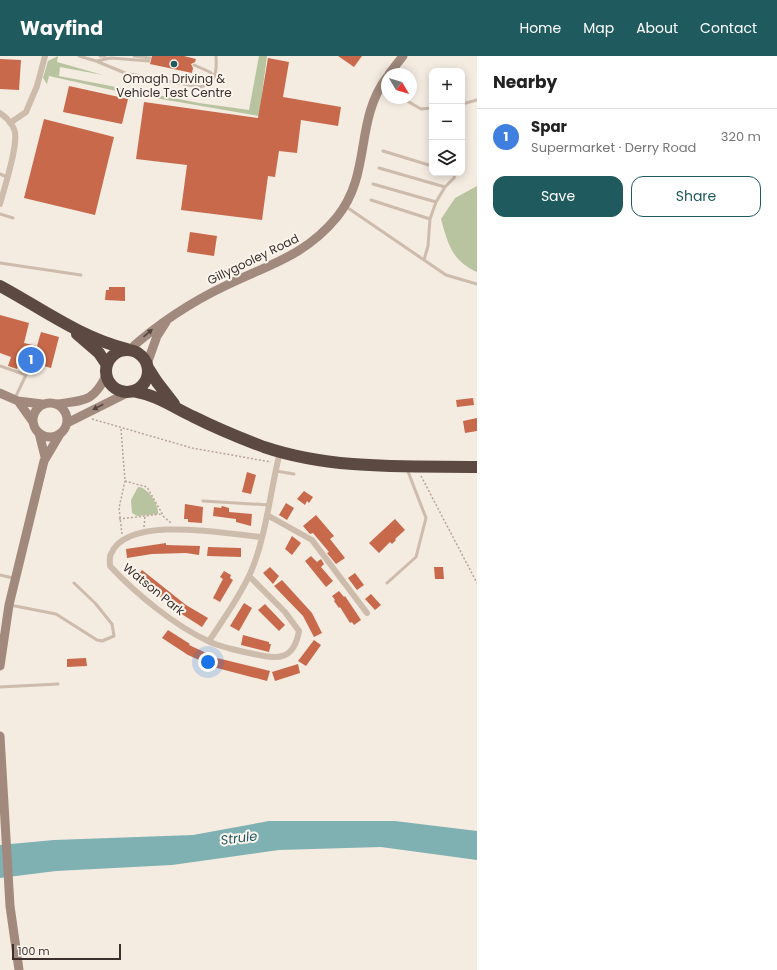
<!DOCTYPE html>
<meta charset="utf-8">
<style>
body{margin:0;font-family:Poppins,sans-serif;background:#f6f6f6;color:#222}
.controls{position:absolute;right:12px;top:12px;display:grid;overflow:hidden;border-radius:8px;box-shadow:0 2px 10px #0003}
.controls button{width:36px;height:36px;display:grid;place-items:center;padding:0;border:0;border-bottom:1px solid #e0e0e0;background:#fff;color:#222;font:20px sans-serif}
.compass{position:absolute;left:381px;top:12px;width:36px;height:36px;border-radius:50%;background:#fff;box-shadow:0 2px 10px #0003;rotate:128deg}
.scale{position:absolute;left:12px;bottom:10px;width:109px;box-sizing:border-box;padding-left:4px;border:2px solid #3b302b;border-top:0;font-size:11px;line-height:14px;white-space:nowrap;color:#3b302b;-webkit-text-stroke:3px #fbf5ee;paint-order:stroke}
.you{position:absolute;left:208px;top:606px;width:14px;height:14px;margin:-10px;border:3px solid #fff;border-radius:50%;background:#1a73e8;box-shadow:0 0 0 6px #1a73e833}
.badge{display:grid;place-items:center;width:26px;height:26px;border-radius:50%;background:#1f5a5e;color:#fff;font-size:13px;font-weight:700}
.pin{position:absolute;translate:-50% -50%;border:2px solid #fff;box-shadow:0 1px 4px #0006}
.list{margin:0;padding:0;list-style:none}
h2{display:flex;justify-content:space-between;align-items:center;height:52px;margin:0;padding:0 16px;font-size:17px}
h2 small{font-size:13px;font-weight:400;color:#767676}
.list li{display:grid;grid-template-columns:26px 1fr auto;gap:12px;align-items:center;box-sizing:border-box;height:56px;padding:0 16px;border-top:1px solid #e0e0e0}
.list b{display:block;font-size:15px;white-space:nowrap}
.list p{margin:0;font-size:13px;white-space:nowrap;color:#767676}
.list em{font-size:13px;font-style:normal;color:#767676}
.actions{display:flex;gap:8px;padding:12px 16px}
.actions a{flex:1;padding:9px 0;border:1px solid #1f5a5e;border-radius:12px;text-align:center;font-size:14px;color:#1f5a5e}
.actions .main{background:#1f5a5e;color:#fff}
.icon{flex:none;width:22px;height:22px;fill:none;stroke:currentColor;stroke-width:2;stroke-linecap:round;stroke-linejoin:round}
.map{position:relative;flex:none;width:477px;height:914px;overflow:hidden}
header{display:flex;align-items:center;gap:24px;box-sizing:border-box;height:56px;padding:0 20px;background:#1f5a5e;color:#fff}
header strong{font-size:19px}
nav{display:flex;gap:22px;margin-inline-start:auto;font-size:14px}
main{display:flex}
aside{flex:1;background:#fff}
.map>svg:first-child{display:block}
.green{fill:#b8c4a0}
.water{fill:#7fb0b2}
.building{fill:#c8694b}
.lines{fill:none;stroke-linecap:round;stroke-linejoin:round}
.path{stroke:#b9a596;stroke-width:1.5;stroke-dasharray:2 2;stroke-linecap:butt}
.lane{stroke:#cdbbac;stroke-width:3}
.street{stroke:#cdbbac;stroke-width:6}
.secondary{stroke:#a18a7d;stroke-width:9}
.highway{stroke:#5c4a42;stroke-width:12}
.oneway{fill:#544640}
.poi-dot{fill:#1f5a5e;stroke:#fbf5ee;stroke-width:1.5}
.labels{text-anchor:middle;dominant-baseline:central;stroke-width:4;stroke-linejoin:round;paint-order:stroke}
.poi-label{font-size:12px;fill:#3b302b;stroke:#fbf5ee}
.street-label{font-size:12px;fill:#3b302b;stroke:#fbf5ee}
.water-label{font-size:13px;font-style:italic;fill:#1f5a5e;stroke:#fbf5ee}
</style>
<header>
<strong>Wayfind</strong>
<nav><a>Home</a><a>Map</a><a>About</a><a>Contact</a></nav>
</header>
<main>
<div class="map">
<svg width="477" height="914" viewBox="0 0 477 914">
<rect width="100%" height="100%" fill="#f4ebe1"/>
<path class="green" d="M58 0 57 6 103 19 60 11 59 20 199 47 249 54 259 0H267L259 60 121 36 49 20 47 28 43 22 48 5Z
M477 130V216C452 205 448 188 441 163L455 142Z
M138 431C148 431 159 449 158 458L137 460 132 457 131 444Z"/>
<path class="water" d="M269 765H395L477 775V804L381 791 279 794 172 809 56 815 0 822V789L54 784 193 779Z"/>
<path class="building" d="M152 0H184L196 3 195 6 191 8 193 12 192 17 150 8Z
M338 0H362L354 11Z
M268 2 289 6 283 41 341 51 338 70 301 64 297 97 279 95 275 121 268 120 262 164 181 154 187 109 136 103 144 46 258 62Z
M0 3 21 4 19 34 0 33Z
M69 30 128 43 122 68 63 56Z
M44 63 114 81 95 159 24 142Z
M190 176 217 180 214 200 187 196Z
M109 231H125V245L105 244 106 234H109Z
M0 259 29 267 24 287 37 290 41 276 59 281 51 312 20 303 17 313 8 310 11 301 0 297Z
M473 342 474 349 457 351 456 344Z
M477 362V375L465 377 463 365Z
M247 416 256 419 251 438 242 436Z
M304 435 313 441 309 447 307 445 305 449 297 443Z
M286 447 294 452 287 464 279 459Z
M185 448 203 451 202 467 188 466V463H184Z
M222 450 229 452V456L252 458 251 470 236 466V463L213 460 214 451 221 452Z
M316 459 334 480 330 483 345 502 336 508 327 497 329 496 313 477 310 478 303 470Z
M395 463 405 474 395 483 396 484 392 488 390 486 379 497 369 487Z
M292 480 301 487 292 499 285 493Z
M166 487V489L200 490 199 499 186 497 152 498 127 502 126 493Z
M208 491 241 492V501L207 500Z
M311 500 317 506 321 503 324 508 321 511 333 525 326 531 305 505Z
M270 511 279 520 273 528 263 517Z
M434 511H443L444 523H435Z
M142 514 186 549 208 562 202 571 180 557 136 521Z
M224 515 231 519 230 522 233 524 220 546 213 542 223 523 220 521Z
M355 517 364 529 357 534 348 522Z
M282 524 312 557 322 577 314 581 303 560 274 530Z
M339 535 344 541 345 540 361 564 354 569 352 566 350 567 340 551 339 552 334 545 335 544 332 540Z
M371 538 381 549 375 554 365 543Z
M244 547 252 552 239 575 230 570Z
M265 548 285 569 279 575 258 554Z
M168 574 190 588 189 589 217 602 270 615 267 625 217 612 188 599 162 582Z
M243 579 269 586V588H271L269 596 241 589Z
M314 584 321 589 306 610 298 605Z
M86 602 87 610 67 611V603Z
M298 608 300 617 275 625 272 616Z"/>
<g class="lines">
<path class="path" d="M92 363 192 392 271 406
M121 373 125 425 119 452 122 478
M421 420 477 527
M125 425 147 431 164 461 171 467
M119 463 162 458
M144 471 145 460"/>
<path class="lane" d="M79 0 96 5 125 17 200 31C216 27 217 15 216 0
M100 0H105
M134 0 150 2
M96 5 111 2 149 5
M194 9 210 16 215 22
M402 42 421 53 432 52
M462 48 477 44
M383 95 432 110
M379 112 445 131
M0 118 7 121
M373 128 436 146
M371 144 430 163
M345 150 446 219 477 228
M0 158 13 162
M424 204 428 190 430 163 436 146 445 131 454 122 455 118 454 117
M0 207 81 219
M0 310 26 319 15 342
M276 415 294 418
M203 445 269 449
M0 519 13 522
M387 527 416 501 426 462 407 413
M10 549 56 558 97 584 102 585 114 580 112 568 95 547 74 527
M0 631 58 628"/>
<path class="street" d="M0 57C6 61 11 66 14 73 20 85 4 133 0 148
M10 67 26 56 37 30 45 0
M267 459 312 484 367 557
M249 520 285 556 299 575C294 604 278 604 254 598 239 595 224 592 210 586 175 570 136 538 110 510 110 507 109 501 111 498 127 458 227 478 261 481
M209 585C223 564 238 543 249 520 266 484 270 435 280 396"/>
<path class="secondary" d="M389 18 403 0
M129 294C159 267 191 246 227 229 270 208 305 200 337 161 372 118 354 65 387 21
M147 308 157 280 166 266
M0 337 18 345 42 348
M18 345 33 366
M33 364a17 17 0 1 1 34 0a17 17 0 1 1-34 0Z
M57 348C85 344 93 346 106 320
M67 367 129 336
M39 377 45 401
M0 610 9 549 44 405 60 378
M0 680 10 850 19 914"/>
<path class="highway" d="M0 230C41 252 81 282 127 293
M77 278 99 297 107 309
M106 315a21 21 0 1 1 42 0a21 21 0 1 1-42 0Z
M148 312 157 326 174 348
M133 335C156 339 173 351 194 361 216 372 240 382 264 391 332 414 406 410 477 411"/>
</g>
<defs><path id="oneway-solid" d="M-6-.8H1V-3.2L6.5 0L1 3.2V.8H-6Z"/></defs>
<g class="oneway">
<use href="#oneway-solid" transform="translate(148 277) rotate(-41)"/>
<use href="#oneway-solid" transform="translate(98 351) rotate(153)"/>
</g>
<circle class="poi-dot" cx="174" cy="8" r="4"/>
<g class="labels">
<g class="poi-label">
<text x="174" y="22">Omagh Driving &amp;<tspan x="174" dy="14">Vehicle Test Centre</tspan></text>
</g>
<g class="street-label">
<text transform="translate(253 203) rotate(-26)">Gillygooley Road</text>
<text transform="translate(154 533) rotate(39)">Watson Park</text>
</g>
<g class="water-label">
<text transform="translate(239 782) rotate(-7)">Strule</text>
</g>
</g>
</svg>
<div class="controls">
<button>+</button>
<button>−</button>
<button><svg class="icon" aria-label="layers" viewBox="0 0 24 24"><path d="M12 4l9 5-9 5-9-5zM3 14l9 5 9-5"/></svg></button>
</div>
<svg class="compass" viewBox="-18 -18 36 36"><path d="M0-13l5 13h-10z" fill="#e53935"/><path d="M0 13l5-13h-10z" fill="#767676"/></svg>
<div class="scale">100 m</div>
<div class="you"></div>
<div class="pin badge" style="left:31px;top:304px;background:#3f7fe0">1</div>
</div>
<aside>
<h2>Nearby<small></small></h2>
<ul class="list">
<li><span class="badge" style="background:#3f7fe0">1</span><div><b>Spar</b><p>Supermarket · Derry Road</p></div><em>320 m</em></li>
</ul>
<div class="actions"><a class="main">Save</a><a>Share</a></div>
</aside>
</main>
